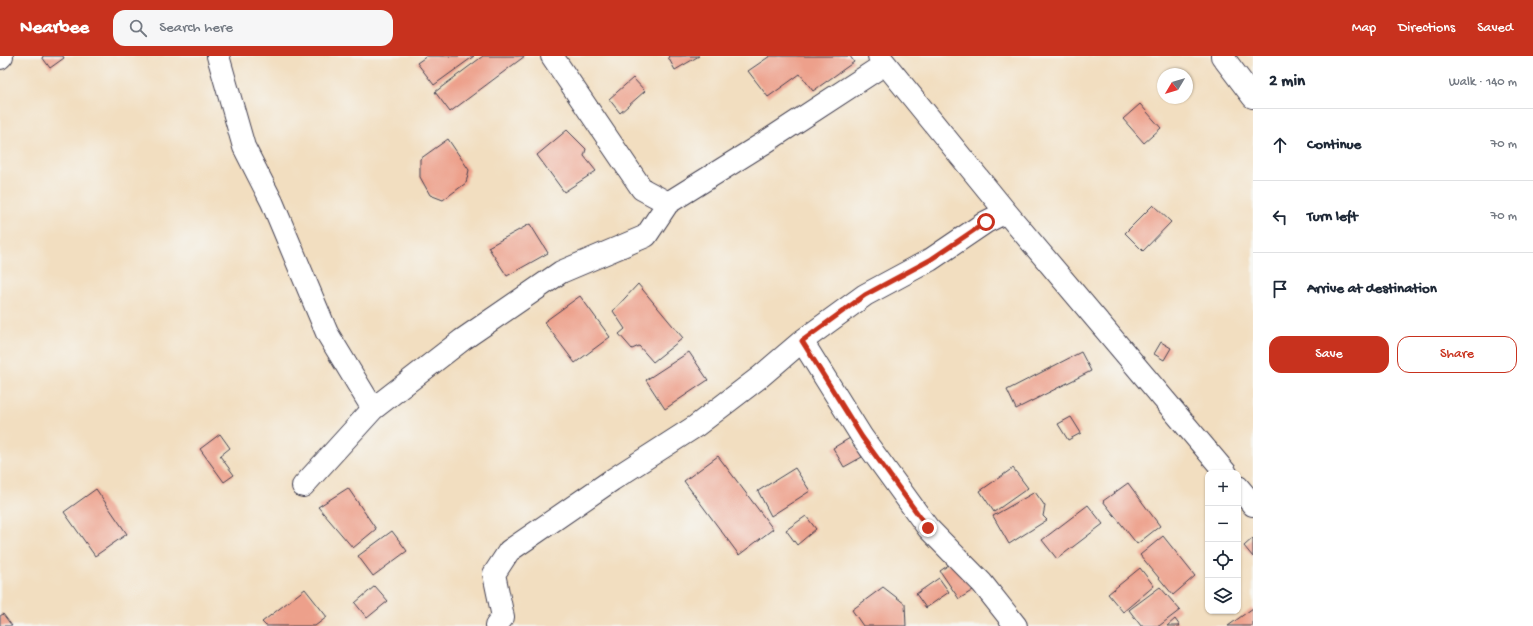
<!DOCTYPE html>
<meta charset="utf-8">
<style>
body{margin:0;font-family:"Gochi Hand",sans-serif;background:#f6f6f7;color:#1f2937}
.controls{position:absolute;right:12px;bottom:12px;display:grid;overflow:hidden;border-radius:8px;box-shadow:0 1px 3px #0004}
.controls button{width:36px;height:36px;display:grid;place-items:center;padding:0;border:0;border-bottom:1px solid #e0e1e3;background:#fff;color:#1f2937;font:20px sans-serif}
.compass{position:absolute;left:1157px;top:12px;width:36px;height:36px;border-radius:50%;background:#fff;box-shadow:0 1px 3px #0004;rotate:232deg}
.stop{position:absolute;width:12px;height:12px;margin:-9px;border:3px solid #c8321e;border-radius:50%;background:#fff}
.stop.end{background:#c8321e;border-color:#fff;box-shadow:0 1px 4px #0008}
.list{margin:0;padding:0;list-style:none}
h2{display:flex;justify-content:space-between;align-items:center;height:52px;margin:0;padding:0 16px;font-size:17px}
h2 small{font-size:13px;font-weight:400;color:#747a83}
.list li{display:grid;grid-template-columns:26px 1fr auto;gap:12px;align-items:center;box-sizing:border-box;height:72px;padding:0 16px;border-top:1px solid #e0e1e3}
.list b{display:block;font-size:15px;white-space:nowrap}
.list em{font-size:13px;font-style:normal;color:#747a83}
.actions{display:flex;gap:8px;padding:12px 16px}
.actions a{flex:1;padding:9px 0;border:1px solid #c8321e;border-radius:12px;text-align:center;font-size:14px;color:#c8321e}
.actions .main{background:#c8321e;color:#fff}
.icon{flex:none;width:22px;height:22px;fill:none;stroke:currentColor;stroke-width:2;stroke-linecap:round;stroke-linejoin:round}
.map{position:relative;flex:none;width:1253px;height:570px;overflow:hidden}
header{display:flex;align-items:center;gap:24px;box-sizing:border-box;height:56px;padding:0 20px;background:#c8321e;color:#fff}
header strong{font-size:19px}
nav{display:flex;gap:22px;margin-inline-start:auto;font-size:14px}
.search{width:280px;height:36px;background:#f6f6f7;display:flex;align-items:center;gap:10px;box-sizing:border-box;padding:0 14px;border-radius:12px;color:#747a83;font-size:15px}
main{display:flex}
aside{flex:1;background:#fff}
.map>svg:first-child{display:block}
.building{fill:#eda08b}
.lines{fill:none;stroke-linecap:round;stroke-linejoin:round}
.street-casing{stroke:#413e4f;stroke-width:24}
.street{stroke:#fff;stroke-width:22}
.route{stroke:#c8321e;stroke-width:5}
</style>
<header>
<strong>Nearbee</strong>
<div class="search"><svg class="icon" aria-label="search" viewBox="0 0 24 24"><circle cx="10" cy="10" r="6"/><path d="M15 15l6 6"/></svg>Search here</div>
<nav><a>Map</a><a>Directions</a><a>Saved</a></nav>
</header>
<main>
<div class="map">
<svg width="1253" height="570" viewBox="0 0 1253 570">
<rect width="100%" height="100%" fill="#f6f6f2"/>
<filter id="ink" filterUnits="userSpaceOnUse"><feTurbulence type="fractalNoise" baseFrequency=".025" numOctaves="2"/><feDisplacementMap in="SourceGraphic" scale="8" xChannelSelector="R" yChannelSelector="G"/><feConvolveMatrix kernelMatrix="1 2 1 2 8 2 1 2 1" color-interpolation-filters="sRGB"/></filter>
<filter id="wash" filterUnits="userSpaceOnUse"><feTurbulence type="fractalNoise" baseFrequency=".012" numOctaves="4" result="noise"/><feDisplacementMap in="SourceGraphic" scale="16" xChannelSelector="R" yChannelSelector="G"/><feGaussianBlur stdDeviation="0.9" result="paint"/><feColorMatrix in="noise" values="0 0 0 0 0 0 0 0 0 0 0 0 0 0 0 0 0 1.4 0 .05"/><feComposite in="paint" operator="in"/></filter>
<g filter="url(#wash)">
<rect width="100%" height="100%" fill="#f2dec0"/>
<g id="blocks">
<path class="building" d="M44 0H63L64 2 50 12 42 1Z
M427 0H474L434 29 417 7Z
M483 0H525L450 56 435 36Z
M669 0H699L675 14 668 1Z
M770 0H850L854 6 813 35 800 18 768 41 748 15Z
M633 22 645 35 620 57 609 43Z
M1140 48 1161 72 1144 87 1123 63Z
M567 74 586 93 584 100 596 115 564 136 537 99Z
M448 83 469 114 466 127 443 144 430 139 420 121V103Z
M1153 149 1171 166 1143 195 1125 177Z
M530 168 548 197 507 220 488 191Z
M638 228 683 282 653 306 639 290 632 293 619 278 625 273 613 255Z
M580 240 610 281 575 307 544 266Z
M1161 286 1171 292 1164 304 1154 298Z
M689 296 708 324 665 353 646 324Z
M1081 296 1091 315 1016 353 1007 334Z
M1071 361 1081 377 1068 384 1058 368Z
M220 378 230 392 220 400 234 419 224 426 200 393Z
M850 382 862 401 844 411 833 392Z
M718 400 773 473 739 499 684 425Z
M795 412 810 435 771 460 758 435Z
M1013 412 1028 432 994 456 980 435Z
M1128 427 1160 470 1137 488 1103 445Z
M348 432 376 473 353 492 318 451Z
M96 433 127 478 95 500 64 456Z
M1035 436 1045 450 1043 460 1047 464 1009 488 993 460Z
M1088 449 1103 468 1057 503 1042 484Z
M806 460 816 473 797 489 786 474Z
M392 475 407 495 373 520 358 500Z
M1163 480 1195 520 1173 539 1140 499Z
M1253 482V501L1244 490Z
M953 506 973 534 959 543 940 515Z
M1140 512 1154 530 1123 556 1108 538Z
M939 522 949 536 926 552 916 538Z
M375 530 388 545 367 562 355 547Z
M883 531 905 548 906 570H863L852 554Z
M1160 531 1180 554 1159 570H1141L1129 554Z
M305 533 327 561 315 570H266L262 566Z
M1253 552V570H1228Z
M3 558 12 570H0V560Z
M1175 563 1180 570H1167Z"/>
</g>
</g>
<g filter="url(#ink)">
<use href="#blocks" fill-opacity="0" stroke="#413e4f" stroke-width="1"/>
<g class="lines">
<g class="street-casing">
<path id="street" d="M218 0 244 91 272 146 327 277 373 353
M552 0 642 133 668 147
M879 0 1006 156 1226 417
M1222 0 1253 41
M0 2 2 0
M802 285 862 381 928 472 982 527 1016 570
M303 430 373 353 462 284 561 216 646 180 668 147 764 87 885 8
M1238 431 1253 449
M496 570 503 561 494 518 509 495 612 424 696 370 760 321 802 285 865 239 930 204 986 166 1006 156"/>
</g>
<use href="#street" class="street"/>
</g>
</g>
<g class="lines" filter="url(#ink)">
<path class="route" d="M928 472 862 381 802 285 865 239 930 204 986 166"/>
</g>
</svg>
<div class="controls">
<button>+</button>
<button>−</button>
<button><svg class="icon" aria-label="locate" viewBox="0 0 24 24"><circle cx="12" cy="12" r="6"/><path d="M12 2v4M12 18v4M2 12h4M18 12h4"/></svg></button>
<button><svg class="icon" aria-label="layers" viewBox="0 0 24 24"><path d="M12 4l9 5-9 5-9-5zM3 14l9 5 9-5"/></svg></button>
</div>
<svg class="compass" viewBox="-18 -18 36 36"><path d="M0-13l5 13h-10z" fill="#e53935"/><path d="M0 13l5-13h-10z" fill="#747a83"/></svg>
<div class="stop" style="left:986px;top:166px"></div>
<div class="stop end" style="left:928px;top:472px"></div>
</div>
<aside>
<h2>2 min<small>Walk · 140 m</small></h2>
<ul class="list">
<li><svg class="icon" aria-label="ahead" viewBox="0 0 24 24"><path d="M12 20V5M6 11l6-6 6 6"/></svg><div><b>Continue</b></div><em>70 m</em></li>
<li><svg class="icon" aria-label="left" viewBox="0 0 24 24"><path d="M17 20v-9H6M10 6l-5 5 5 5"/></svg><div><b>Turn left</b></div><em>70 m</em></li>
<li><svg class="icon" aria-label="arrive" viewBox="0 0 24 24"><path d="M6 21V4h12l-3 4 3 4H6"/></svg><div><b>Arrive at destination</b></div></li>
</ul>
<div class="actions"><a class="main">Save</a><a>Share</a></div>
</aside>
</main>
